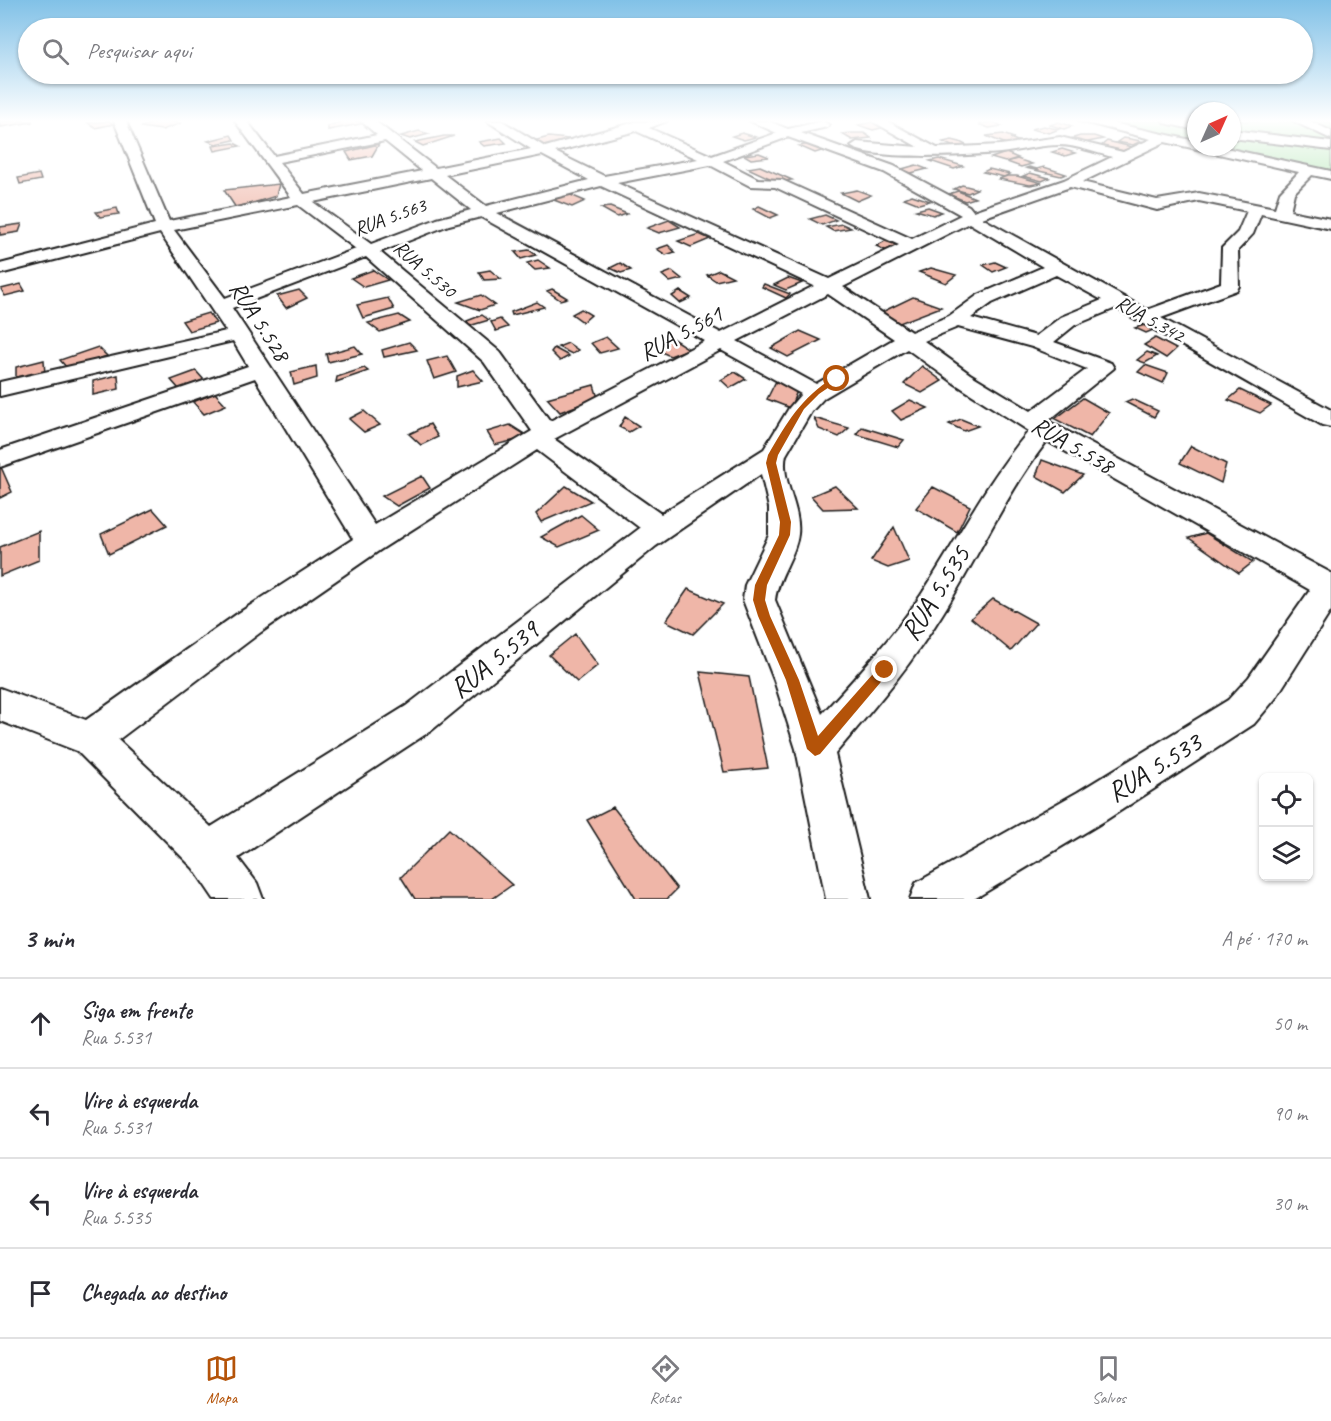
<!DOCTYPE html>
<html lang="pt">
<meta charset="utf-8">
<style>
body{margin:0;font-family:Caveat,sans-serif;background:#f7f7f7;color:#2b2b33}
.controls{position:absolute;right:18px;bottom:18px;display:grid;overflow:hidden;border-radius:9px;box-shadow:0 2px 4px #0004}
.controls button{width:54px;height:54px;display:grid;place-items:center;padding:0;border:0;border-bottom:2px solid #e1e1e2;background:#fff;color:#2b2b33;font:30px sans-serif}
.compass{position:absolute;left:1187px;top:102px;width:54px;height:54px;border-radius:50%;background:#fff;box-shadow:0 2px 4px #0004;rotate:45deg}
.stop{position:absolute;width:18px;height:18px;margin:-14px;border:4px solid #b45309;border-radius:50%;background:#fff}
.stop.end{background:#b45309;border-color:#fff;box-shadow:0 2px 6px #0008}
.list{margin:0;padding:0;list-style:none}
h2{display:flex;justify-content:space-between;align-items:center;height:78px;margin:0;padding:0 24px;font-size:26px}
h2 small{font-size:20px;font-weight:400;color:#7c7c81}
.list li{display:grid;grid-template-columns:39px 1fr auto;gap:18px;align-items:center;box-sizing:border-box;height:90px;padding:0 24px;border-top:2px solid #e1e1e2}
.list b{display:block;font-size:22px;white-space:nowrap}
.list p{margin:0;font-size:20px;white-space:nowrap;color:#7c7c81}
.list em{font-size:20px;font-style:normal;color:#7c7c81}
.icon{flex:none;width:33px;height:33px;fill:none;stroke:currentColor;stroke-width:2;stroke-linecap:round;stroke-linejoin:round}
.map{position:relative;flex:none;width:1331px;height:899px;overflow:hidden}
.search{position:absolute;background:#fff;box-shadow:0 2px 4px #0004;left:18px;right:18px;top:18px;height:66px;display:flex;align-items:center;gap:15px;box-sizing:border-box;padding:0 21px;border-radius:33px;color:#7c7c81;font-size:22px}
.sheet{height:438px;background:#fff}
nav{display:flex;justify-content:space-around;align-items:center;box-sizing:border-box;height:84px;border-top:2px solid #e1e1e2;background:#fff;font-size:16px;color:#7c7c81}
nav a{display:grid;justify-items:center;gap:3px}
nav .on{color:#b45309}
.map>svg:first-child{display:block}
.green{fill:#a7e2a8;stroke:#627f62;stroke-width:1.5}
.building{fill:#efb6a8;stroke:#1c1c1c;stroke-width:1.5}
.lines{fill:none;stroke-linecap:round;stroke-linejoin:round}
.minor-casing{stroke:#1c1c1c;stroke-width:4}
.minor{fill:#fff;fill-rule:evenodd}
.route{fill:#b45309}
.labels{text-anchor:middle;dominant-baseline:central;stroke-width:5;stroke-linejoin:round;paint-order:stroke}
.far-street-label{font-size:20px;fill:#1c1c1c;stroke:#fff}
.street-label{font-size:24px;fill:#1c1c1c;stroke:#fff}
.near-street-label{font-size:28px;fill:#1c1c1c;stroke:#fff}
</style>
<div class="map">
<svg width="1331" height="899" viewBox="0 0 1331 899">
<rect width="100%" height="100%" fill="#fff"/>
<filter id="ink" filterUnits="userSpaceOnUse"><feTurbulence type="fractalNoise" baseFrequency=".0167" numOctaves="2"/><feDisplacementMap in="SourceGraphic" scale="12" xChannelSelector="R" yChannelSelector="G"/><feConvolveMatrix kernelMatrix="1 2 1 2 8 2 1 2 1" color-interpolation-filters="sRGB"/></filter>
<g filter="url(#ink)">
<path class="green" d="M1096 121H1196V143Z
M1232 121H1331V173L1212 147H1232Z"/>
<path class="building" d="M0 121H32V122L0 127Z
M109 121 113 124 95 128 88 123Z
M159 121H166L181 123 162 130 141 127Z
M344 121H357L365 123 328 130V126Z
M873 122 885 127 873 130 858 125Z
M993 122 1002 126 989 128 978 124Z
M1058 122 1069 125 1072 126 1064 129 1050 125Z
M1044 126 1052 128 1059 129 1049 133 1031 129Z
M419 131 429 134 410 139 401 136Z
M742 133 756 137 744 140 732 136Z
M851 133H864L871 138 852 140 842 134Z
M1003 134 1014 138H1010L1025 144 1009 145 986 136Z
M231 135 234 140 216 144 208 141Z
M444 136H454L423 146 415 142Z
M1080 136H1094L1103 139 1083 143 1070 139Z
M549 137 578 140 547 147 533 141Z
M501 138 506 143 484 146 479 142Z
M1123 138 1131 139 1141 141 1133 145 1117 142Z
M952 140 960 142 966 145 956 148 943 142Z
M1107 141 1132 147 1123 151 1101 146Z
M234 143 240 146 215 151 213 146Z
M379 144 372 156 351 160 346 152Z
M809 144 825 150 815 153 799 146Z
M1062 149 1075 153 1065 156 1052 152Z
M759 153 769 157 751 159 744 155Z
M1006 153 1018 158 1005 162 991 158Z
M939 159 963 166 954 169 930 161Z
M1017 159 1032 164 1021 167 1007 162Z
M916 165 927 169 911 173 902 169Z
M760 166 792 180 778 182 748 168Z
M1029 167 1037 169 1044 167 1066 174 1061 176 1026 168Z
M989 169 1010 174 1004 177 983 172Z
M1030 173 1049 178 1042 181 1023 176Z
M39 174 41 180 20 184 18 178Z
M1007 176H1017L1042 183 1030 185 999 179Z
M279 184 276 196 236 208 224 190Z
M962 185 970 187 977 189 968 193 954 189Z
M857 190 871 195 857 201 841 193Z
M958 191 975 198 965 201 948 194Z
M566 193 585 201 572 207 554 200Z
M912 195 930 201 919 204 904 198Z
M759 206 778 215 770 218 753 209Z
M610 207 627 214 617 217 601 208Z
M928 207 942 212 933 215 916 210Z
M117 208 119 214 100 217 96 212Z
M825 215 836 220 822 225 810 219Z
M669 220 680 227 659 233 647 228Z
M22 224 19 232 0 235V227Z
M842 224 851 228 833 231 826 227Z
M699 234 710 239 691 247 678 241Z
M885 241 900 246 887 251 876 246Z
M668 245 675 252 666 255 657 249Z
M529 250 536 255 521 259 515 252Z
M538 260 550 268 535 270 527 263Z
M995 262 1006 267 993 272 983 265Z
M620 263 631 270 621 273 610 268Z
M931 268 956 275 946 283 919 272Z
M373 270 388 280 364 287 351 278Z
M490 270 501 279 484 280 479 272Z
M719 270 733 277 716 281 707 275Z
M672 271 682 279 670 282 662 275Z
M788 278 802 283 786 290 774 285Z
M21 284 25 291 5 296 1 289Z
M764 284 790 294 786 298 762 287Z
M552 289 567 298 560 300 547 291Z
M299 290 307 298 286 308 277 296Z
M680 291 691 298 680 303 672 296Z
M481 295 495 305 480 310 458 302Z
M913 297 941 307 897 324 882 312Z
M388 298 394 309 363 318 357 305Z
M537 302 544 307 512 315 511 312Z
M581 309 591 315 583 322 572 314Z
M208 313 216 323 189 331 182 321Z
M399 315 410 322 380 332 368 323Z
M482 315 489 320 469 326 467 321Z
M500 319 508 327 496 331 491 322Z
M1148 324 1158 328 1146 333 1135 328Z
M800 331 821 340 788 357 771 348Z
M606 337 618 348 600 353 591 343Z
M670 337 689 349 670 356 659 351Z
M1155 338 1176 349 1166 358 1144 345Z
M409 342 417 350 384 357 382 350Z
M568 343 578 350 572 354 558 347Z
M355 346 362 354 328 362 326 354Z
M98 347 107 356 68 369 60 360Z
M554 348 569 356 560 361 551 352Z
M1147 352 1157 356 1145 363 1137 360Z
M447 356 456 372 434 379 427 361Z
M44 360 45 375 16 383V367Z
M1145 365 1168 373 1163 383 1138 372Z
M316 366 317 378 294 385 291 372Z
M922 366 942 381 922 393 904 384Z
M364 368 368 371 336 382 337 377Z
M473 370 483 381 457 387V376Z
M196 371 204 380 179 389 171 380Z
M735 372 746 379 730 388 721 380Z
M118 375 119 389 93 395V381Z
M776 381 797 391 790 408 767 399Z
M594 385 598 398 560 412 547 398Z
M1240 390 1271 405 1260 413 1228 400Z
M215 393 226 405 204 414 193 402Z
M1083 398 1109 413 1090 437 1055 419Z
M1132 399 1158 411 1154 417 1125 402Z
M910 400 928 408 901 420 892 411Z
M364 411 380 425 364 432 349 419Z
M625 417 639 426 629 432 619 427Z
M814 418 849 428 839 437 819 429Z
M961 419 978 426 964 431 949 424Z
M430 424 438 437 421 445 409 434Z
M510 425 529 437 495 445 487 432Z
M862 427 904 440 898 447 856 434Z
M1191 446 1226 464 1221 483 1180 463Z
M1042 460 1083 475 1065 492 1036 476Z
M1 467 12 492 0 498V468Z
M422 476 430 488 397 506 382 496Z
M566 486 591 501 541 522 536 514Z
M835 486 858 508 823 509 811 496Z
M933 487 970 506 957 532 916 508Z
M153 509 167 525 109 554 101 534Z
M581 515 599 530 559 547 541 537Z
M894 527 909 561 888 568 871 561Z
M39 531V560L0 576V547Z
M1206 533 1253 562 1239 573 1189 538Z
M688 589 723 604 693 634 666 621Z
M993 599 1036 623 1011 651 971 618Z
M575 634 598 665 577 682 549 655Z
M700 672 749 677 768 768 724 772Z
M613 807 677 889 667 899H636L587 820Z
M449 829 512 885 492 899H415L401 877Z"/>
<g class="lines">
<g class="minor-casing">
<path id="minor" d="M114 121H126L169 221 291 197 235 121H247L274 156 377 135 361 121H375L436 168 531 149 487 121H502L545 147 635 122 667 121 649 128 712 156 777 133 750 121H768L788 129 823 121 829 125 827 127 801 133 894 166 969 206 973 211 1064 180 1112 157C1096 153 1076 145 1059 145 1039 145 1019 151 1000 153 975 155 866 161 851 146L857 142 918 147 872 121H887L937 148 1000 145 1060 137 1123 152 1151 139 1079 121H1103L1196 141V147H1221L1331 171V179L1312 175 1294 193 1290 211 1331 219V229L1261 214 1253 234 1238 250 1239 286 1237 290 1161 318 1331 410V427L1322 425 1116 308 1075 325 1054 342 1111 363 1114 368 1048 421 1331 573V611L1275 699 1254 724 1106 820 974 899H910L916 883 1078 792 1228 700 1249 677 1310 590 1047 441C1005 495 979 556 943 613 912 664 874 708 835 754L870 899H826L796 749 774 680 743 600 745 585 769 535V508L761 474 656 546 432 730 238 858 257 883 263 899H214L193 868 77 751 0 721V688L86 720 237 614 353 539 255 378 0 467V450L248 366 233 341 0 396V382L226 331 160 233 0 274V264L155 224ZM636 131 698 159 604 176 555 152ZM788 137 884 172 961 215 912 239 782 180 758 179 723 161ZM385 141 422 171 304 194 279 162ZM1165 142 1299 172 1280 192 1275 208 1199 193 1157 200 1082 182ZM542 155 589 180 486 206 445 175ZM710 165 750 186 775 187 899 245 829 279 617 183ZM431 178 471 210 437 219 371 244 313 202ZM601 186 814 286 721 333 497 213ZM1070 187 1157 210 1199 201 1247 211 1238 232 1222 248 1221 283 1147 310 982 218ZM298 205 356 249 225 298 174 230ZM481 217 705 341 550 421 500 352 380 252 449 225ZM969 223 1043 267 978 295 949 316 911 332 843 287ZM366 257 484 362 532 431 375 525 232 308ZM1056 275 1102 300 1061 317 1036 336 971 318 992 303ZM828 294 894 339 816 384 737 341ZM958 327 1032 347 1087 369 1031 411 970 374 924 341ZM907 349 954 383 1029 431C985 483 958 539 921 595 892 638 857 676 822 714L775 600C778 576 796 555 798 534 801 507 780 480 786 455L811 412 824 398ZM721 350 801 394 789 408 764 449 661 514 554 439ZM537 450 640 528 406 706 211 827 118 740 261 632 380 550Z
M1163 121 1196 122V130L1165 123Z
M1293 121H1310L1331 131V139Z
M1232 130 1331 142V150L1232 138Z"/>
</g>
<use href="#minor" class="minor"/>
</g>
</g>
<linearGradient id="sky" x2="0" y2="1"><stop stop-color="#81c1e7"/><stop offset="0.49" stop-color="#fff"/><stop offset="1" stop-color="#fff" stop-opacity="0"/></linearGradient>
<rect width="1331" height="247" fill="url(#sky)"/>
<path class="route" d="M834 377 841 379 819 394 804 409 778 455 776 463 791 522 790 535 767 585 765 600 770 616 799 680 818 736 880 666 885 665 891 670 820 754 815 756 807 749 786 680 758 616 753 600 755 585 779 535 780 522 766 463 768 455C788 421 800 399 834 377Z"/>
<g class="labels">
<g class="far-street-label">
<text transform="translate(390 217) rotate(-20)">RUA 5.563</text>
<text transform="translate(425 269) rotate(41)">RUA 5.530</text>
<text transform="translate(1150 319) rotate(29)">RUA 5.342</text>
</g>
<g class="street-label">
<text transform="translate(260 321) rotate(57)">RUA 5.528</text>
<text transform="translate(681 333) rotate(-28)">RUA 5.561</text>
<text transform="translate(1073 445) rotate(30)">RUA 5.538</text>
</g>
<g class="near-street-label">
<text transform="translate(935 593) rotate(-58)">RUA 5.535</text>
<text transform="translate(494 659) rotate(-39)">RUA 5.539</text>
<text transform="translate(1154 767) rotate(-32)">RUA 5.533</text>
</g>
</g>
</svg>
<div class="controls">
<button><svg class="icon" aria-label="locate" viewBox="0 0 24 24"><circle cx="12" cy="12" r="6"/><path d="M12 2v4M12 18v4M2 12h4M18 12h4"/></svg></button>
<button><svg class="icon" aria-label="layers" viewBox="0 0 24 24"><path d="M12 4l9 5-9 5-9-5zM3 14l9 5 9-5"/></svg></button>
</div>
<svg class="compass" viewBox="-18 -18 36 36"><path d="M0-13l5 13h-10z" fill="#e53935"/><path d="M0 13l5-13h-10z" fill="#7c7c81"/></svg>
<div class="stop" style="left:837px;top:379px"></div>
<div class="stop end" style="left:885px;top:670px"></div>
<div class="search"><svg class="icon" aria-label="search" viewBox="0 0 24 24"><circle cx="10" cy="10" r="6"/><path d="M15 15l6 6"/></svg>Pesquisar aqui</div>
</div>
<section class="sheet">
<h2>3 min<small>A pé · 170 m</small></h2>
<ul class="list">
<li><svg class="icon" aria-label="ahead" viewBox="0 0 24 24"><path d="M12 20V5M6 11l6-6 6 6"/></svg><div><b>Siga em frente</b><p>Rua 5.531</p></div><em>50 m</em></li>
<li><svg class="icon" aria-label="left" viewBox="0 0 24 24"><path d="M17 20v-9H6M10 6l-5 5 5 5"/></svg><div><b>Vire à esquerda</b><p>Rua 5.531</p></div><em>90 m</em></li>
<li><svg class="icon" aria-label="left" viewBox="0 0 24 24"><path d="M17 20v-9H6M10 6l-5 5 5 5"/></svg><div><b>Vire à esquerda</b><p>Rua 5.535</p></div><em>30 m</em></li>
<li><svg class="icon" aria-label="arrive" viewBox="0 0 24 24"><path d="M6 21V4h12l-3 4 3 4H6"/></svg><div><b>Chegada ao destino</b></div></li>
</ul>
</section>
<nav>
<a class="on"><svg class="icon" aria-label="map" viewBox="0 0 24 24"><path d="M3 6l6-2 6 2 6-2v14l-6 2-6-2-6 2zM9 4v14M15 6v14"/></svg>Mapa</a>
<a><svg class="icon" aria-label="directions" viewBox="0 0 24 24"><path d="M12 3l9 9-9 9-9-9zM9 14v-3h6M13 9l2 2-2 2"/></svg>Rotas</a>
<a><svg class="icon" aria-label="saved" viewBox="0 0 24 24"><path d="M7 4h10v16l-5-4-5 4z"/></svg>Salvos</a>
</nav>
